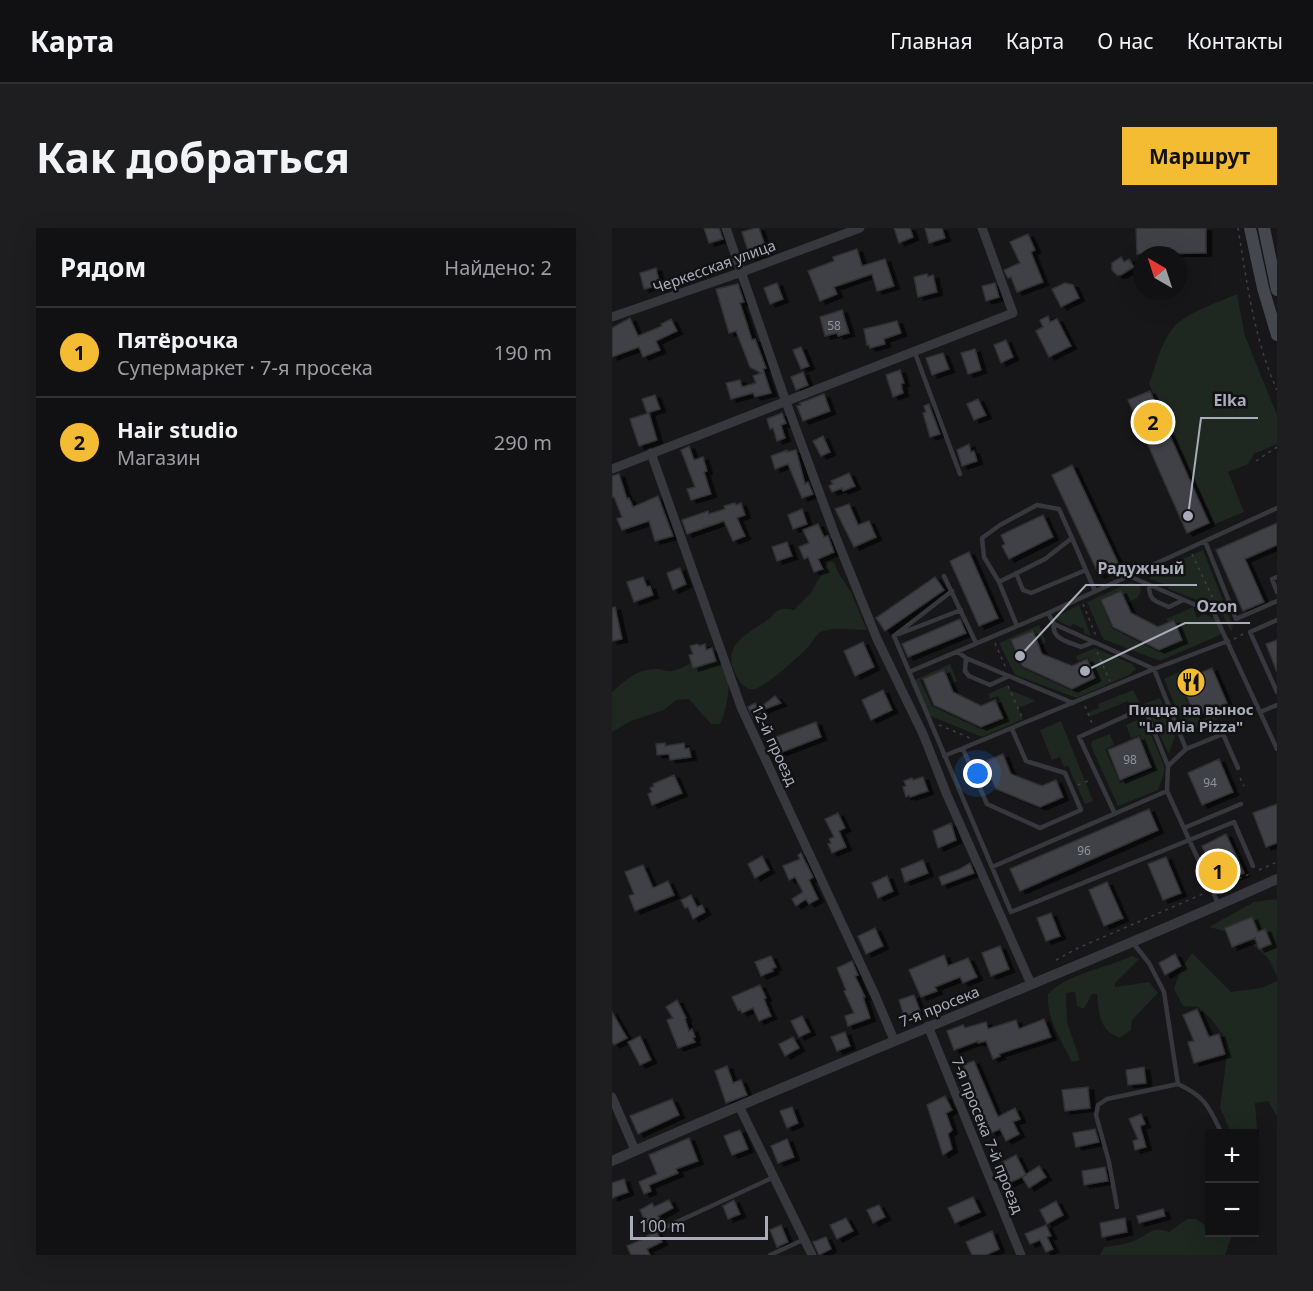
<!DOCTYPE html>
<html lang="ru">
<meta charset="utf-8">
<style>
body{margin:0;font-family:"Noto Sans",sans-serif;background:#1e1e21;color:#f1f3f6}
.controls{position:absolute;right:18px;bottom:18px;display:grid;overflow:hidden;border-radius:0px;box-shadow:0 6px 24px #0002}
.controls button{width:54px;height:54px;display:grid;place-items:center;padding:0;border:0;border-bottom:2px solid #303033;background:#111013;color:#f1f3f6;font:30px sans-serif}
.compass{position:absolute;left:521px;top:18px;width:54px;height:54px;border-radius:50%;background:#111013;box-shadow:0 6px 24px #0002;rotate:321deg}
.scale{position:absolute;left:18px;bottom:15px;width:138px;box-sizing:border-box;padding-left:6px;border:3px solid #a8adb9;border-top:0;font-size:16px;line-height:21px;white-space:nowrap;color:#a8adb9;-webkit-text-stroke:4px #121114;paint-order:stroke}
.you{position:absolute;left:366px;top:546px;width:21px;height:21px;margin:-15px;border:4px solid #fff;border-radius:50%;background:#1a73e8;box-shadow:0 0 0 9px #1a73e833}
.badge{display:grid;place-items:center;width:39px;height:39px;border-radius:50%;background:#f4bc33;color:#111;font-size:20px;font-weight:700}
.pin{position:absolute;translate:-50% -50%;border:3px solid #fff;box-shadow:0 2px 6px #0006}
.list{margin:0;padding:0;list-style:none}
h2{display:flex;justify-content:space-between;align-items:center;height:78px;margin:0;padding:0 24px;font-size:26px}
h2 small{font-size:20px;font-weight:400;color:#9c9da0}
.list li{display:grid;grid-template-columns:39px 1fr auto;gap:18px;align-items:center;box-sizing:border-box;height:90px;padding:0 24px;border-top:2px solid #303033}
.list b{display:block;font-size:22px;white-space:nowrap}
.list p{margin:0;font-size:20px;white-space:nowrap;color:#9c9da0}
.list em{font-size:20px;font-style:normal;color:#9c9da0}
.map{position:relative;flex:none;width:665px;height:1027px;overflow:hidden;border-radius:0px}
header{display:flex;align-items:center;gap:36px;box-sizing:border-box;height:84px;padding:0 30px;background:#111013;border-bottom:2px solid #303033}
header strong{font-size:28px}
nav{display:flex;gap:33px;margin-inline-start:auto;font-size:21px}
.intro{display:flex;align-items:center;justify-content:space-between;box-sizing:border-box;height:144px;padding:0 36px}
h1{margin:0;font-size:42px}
.button{padding:15px 27px;border-radius:0px;background:#f4bc33;color:#111;font-size:21px;font-weight:700}
main{display:flex;gap:36px;padding:0 36px}
aside{flex:1;background:#111013;border-radius:0px;box-shadow:0 6px 24px #0002}
.map>svg:first-child{display:block}
.green{fill:#1e2720}
.building{fill:#414146;stroke:#313035;stroke-width:1.5;filter:url(#shadow)}
.lines{fill:none;stroke-linecap:round;stroke-linejoin:round}
.path{stroke:#3d3f45;stroke-width:1.5;stroke-dasharray:3 4.5;stroke-linecap:butt}
.service{stroke:#37383e;stroke-width:4.5}
.minor{stroke:#37383e;stroke-width:9}
.tertiary{stroke:#37383e;stroke-width:10}
.secondary{stroke:#45474e;stroke-width:12}
.labels{text-anchor:middle;dominant-baseline:central;stroke-width:5;stroke-linejoin:round;paint-order:stroke}
.number-label{font-size:12px;fill:#8e929c}
.street-label{font-size:15px;fill:#a8adb9;stroke:#121114}
.poi-label{font-size:15px;font-weight:bold;fill:#a8adb9;stroke:#121114}
.leader{fill:none;stroke:#a8adb9;stroke-width:2}
.callout-dot{fill:#a8adb9;stroke:#121114;stroke-width:2}
.callout-label{font-size:16px;text-anchor:middle;font-weight:bold;fill:#a8adb9;stroke:#121114;stroke-width:5;stroke-linejoin:round;paint-order:stroke}
</style>
<header>
<strong>Карта</strong>
<nav><a>Главная</a><a>Карта</a><a>О нас</a><a>Контакты</a></nav>
</header>
<div class="intro"><h1>Как добраться</h1><a class="button">Маршрут</a></div>
<main>
<aside>
<h2>Рядом<small>Найдено: 2</small></h2>
<ul class="list">
<li><span class="badge">1</span><div><b>Пятёрочка</b><p>Супермаркет · 7-я просека</p></div><em>190 m</em></li>
<li><span class="badge">2</span><div><b>Hair studio</b><p>Магазин</p></div><em>290 m</em></li>
</ul>
</aside>
<div class="map">
<svg width="665" height="1027" viewBox="0 0 665 1027">
<defs>
<filter id="shadow"><feDropShadow dx="5.5" dy="3" stdDeviation="0" flood-color="#0009"/></filter>
</defs>
<rect width="100%" height="100%" fill="#171619"/>
<path class="green" d="M625 66 633 108 665 187V216L642 226 636 236 616 244 632 284 603 296 537 156C544 138 549 113 562 99 575 84 607 74 625 66Z
M591 322 621 398 619 404 607 380 556 361 557 358 538 351 539 346 543 343Z
M216 334H222L226 344 239 364 255 402C241 402 221 398 209 404 203 407 201 414 197 418 189 427 152 460 143 461 135 463 128 455 125 449 109 421 129 409 151 395 164 387 163 377 182 382L199 365Z
M519 354 528 358 529 363 525 370 515 375 509 362 488 372 500 400 547 424 572 412 563 391 556 394 554 391 581 379 585 390 589 388 587 383 603 391 610 406 548 433 491 411 475 374Z
M467 377 479 408 472 405V401L461 396 458 399 445 392 444 389Z
M427 397 434 414 429 417 422 402 398 412 409 439 459 462 485 451 476 429 466 433 464 428 483 420 520 436 524 441 517 447 465 470 403 447 387 415Z
M97 425C101 427 106 430 109 434 122 449 116 479 108 496H99L77 471 64 472 52 482 19 493 0 504V464C13 452 27 440 45 441 50 441 54 444 59 443 72 441 85 431 97 425Z
M338 436 345 453 339 456 333 441 308 452 320 478 369 501 396 490 386 468 378 471 376 466 396 457 398 462 424 473 406 480 411 491 370 509 313 486 298 454Z
M573 441 576 448 566 453 582 490 612 477 613 488 574 504 552 451Z
M521 462 529 477 548 470 563 508 557 526 537 484 520 482 516 473 477 489 475 485 487 480 486 476Z
M528 491 534 495 552 537V545L546 562 506 578 479 518 480 513 498 506 502 517 493 521 508 555 542 541 528 507 519 510 514 497Z
M449 493 481 573 473 576 456 538 452 539 448 529 440 532 428 502Z
M664 671 665 673V748L656 730 631 708 597 699 642 674Z
M580 725 619 764 649 760 665 753V888L656 873 643 875 647 926 643 935 642 906 619 905 608 880 615 826 611 807 599 791 586 779 571 778 562 761 569 741Z
M520 728 527 731 503 755V759L537 754 546 765 520 792 519 802 508 810C487 802 487 787 485 766H480L472 781 465 778 463 764 454 765 455 794 468 832 460 834C450 813 434 791 436 766 455 746 494 740 520 728Z
M575 991H584L597 1000 598 1004 621 1005 613 1027H488L492 1019C503 1018 516 1016 526 1011 540 1004 541 998 557 1004Z"/>
<path class="building" d="M92 0H107L111 11 97 15Z
M143 0H147L155 24 138 29 130 4Z
M282 0H298L301 9 287 15Z
M313 0H330L333 10 317 15Z
M524 0H594V25L525 26Z
M416 6 423 22 419 24 431 54 405 64 399 49 396 50 392 42 408 35 398 14Z
M245 21 250 38 273 31 282 58 265 63 260 46 222 59 225 66 208 73 196 43 222 33 221 29Z
M509 29 512 34 517 31 522 39 509 47H505L500 42V35Z
M44 40 48 57 32 61 28 45Z
M315 46 316 49 321 47 325 64 306 69 302 49Z
M165 55 171 71 158 76 152 60Z
M383 55 387 69 374 73 370 58Z
M453 55 461 57 467 70 449 79 440 61Z
M126 56 132 74 128 75 140 112 143 111 154 140 151 141 159 165 143 169 141 165 119 171 114 155 128 152 130 159 144 155 141 148 149 145 138 139 124 103 117 105 104 61Z
M230 82 237 105 226 108 225 105 213 108 208 89Z
M436 88 438 94 445 91 459 118 437 129 424 103 431 99 428 92Z
M18 90 26 108 50 98 49 96 59 91 65 103 44 113 48 122 31 129 27 119 0 129V100Z
M285 93 289 105 272 111 273 116 258 120 257 117H255L252 101Z
M394 112 401 129 389 135 382 117Z
M189 119 197 138 189 141 181 122Z
M363 121 369 142 356 146 349 125Z
M331 125 337 141 320 147 314 130Z
M288 142 292 155 289 156 291 165 281 169 274 147Z
M191 144 196 157 184 162 179 149Z
M538 163 597 295 575 305 516 172Z
M212 166 218 183 191 193 185 178 189 177 188 175Z
M43 167 48 181 35 185 30 171Z
M366 171 374 187 362 192 355 176Z
M317 176 328 206 318 209 311 185 314 184 312 178Z
M37 185 45 212 27 218 18 191Z
M170 185 174 195 169 197 173 210 165 213 161 200 158 201 155 191Z
M211 208 218 224 209 228 201 213Z
M357 216 359 224 362 223 365 233 350 238 345 222Z
M77 218 82 232 91 229 95 243 92 244 99 266 79 272 75 261 83 259 69 222Z
M175 222V224L184 222 193 256 196 254 201 266 190 270 176 236 163 241 159 228Z
M460 237 507 337 487 347 440 247Z
M237 245 243 258 231 263 230 260 220 264 217 258 221 256 219 253Z
M7 246 15 271 17 270 21 279 46 268 61 308 43 313 37 293 10 302 5 291 10 289 2 269H0V248Z
M123 275 124 277 129 275 133 287 125 290 133 308 121 313 112 293 75 306 70 292 96 283 97 286 113 281 112 278Z
M237 276 246 297 257 293 264 309 242 319 223 281Z
M190 281 195 296 181 301 176 287Z
M431 287 441 309 397 331 390 318 393 316 389 307Z
M665 295V317L633 331 652 374 631 383 604 322Z
M206 296 212 309 216 308 222 324 206 331 211 341 202 344 196 329 192 331 187 319 197 315 191 302Z
M175 314 180 328 165 333 160 319Z
M357 324 386 390 367 398 338 333Z
M68 340 74 356 61 362 55 345Z
M31 349 35 359 38 358 41 367 22 374 15 354Z
M323 349 332 362 273 403 264 390Z
M509 363 519 385 546 399 562 392 570 412 547 422 501 399 489 372Z
M3 379 10 411 0 413V380Z
M348 391 354 405 296 429 290 416Z
M421 403 430 426 460 438 475 431 483 450 460 461 410 438 399 412Z
M665 412V444L654 416Z
M251 414 262 439 243 448 232 423Z
M86 416 87 418 93 416 94 422 100 420 104 433 81 440 77 427 81 426 78 418Z
M600 440 615 475 583 488 568 453Z
M332 442 341 464 369 478 383 472 391 490 369 499 322 477 311 451Z
M271 462 280 482 259 492 250 472Z
M163 468 169 475 148 483 149 485 141 490 136 479 143 475 146 481Z
M204 494 209 509 165 526 159 511Z
M527 509 539 539 508 552 496 522Z
M53 515V518L72 515 73 521 77 520 79 529 58 532 57 526 45 527 44 516Z
M391 526 399 546 430 558 444 552 451 569 428 579 384 561 372 534Z
M607 531 621 564 590 577 576 545Z
M62 547 70 565 40 577 36 566 40 564 38 560 42 558 41 556Z
M311 549 316 563 298 569 297 567 294 569 291 559 294 558 292 553 300 550 301 552Z
M665 576V615L654 619 641 585Z
M537 581 546 602 408 663 398 641Z
M226 585 233 600 227 603 234 619 220 625 216 616 219 615 217 611 222 609 213 591Z
M339 595 344 612 326 620 321 603Z
M614 606 632 645 607 656 590 618Z
M189 625 201 649 197 652 206 671 197 676 194 671 184 678 180 671 191 664 183 649 177 652 171 638 188 631 186 627Z
M150 628 157 642 143 650 136 636Z
M554 629 569 665 551 672 536 636Z
M311 632 316 645 293 654 289 641Z
M358 635 362 645 330 657 327 649 348 641Z
M31 637 41 660 56 653 62 667 23 683 17 668 22 666 13 644Z
M275 648 281 663 266 670 260 655Z
M495 654 511 690 492 698 477 662Z
M79 667 85 679 90 677 93 684 81 691 76 679 73 680 69 672Z
M439 685 448 708 434 713 425 690Z
M640 689 646 704 653 701 659 716 647 721 643 710 620 719 613 700Z
M263 700 271 718 254 726 246 708Z
M388 718 397 741 379 748 370 725Z
M563 726 569 738 553 747 547 735Z
M332 727 336 738 356 730 365 749 351 755 348 749 323 759 325 763 309 769 297 742Z
M159 728 164 739 160 741 161 743 149 748 143 734Z
M240 733 246 747 243 748 253 769H251L258 790 236 798 233 788 242 785 232 763 234 762 225 740Z
M148 757 154 770 152 771 159 788 147 793 141 780 130 785 128 781 126 782 120 769Z
M302 767 308 783 292 788 287 772Z
M65 772 74 790 73 791 77 803 80 801 83 809 81 810 83 814 66 820 55 792 61 790 54 779Z
M585 781 597 809 607 806 613 826 582 835 576 814 582 813 571 787Z
M0 784 15 810 2 817 0 813Z
M190 788 198 804 187 809 179 793Z
M432 791 439 809 387 826 388 828 381 831 374 813 366 815V813L342 822 335 803 351 797 353 800 374 794 376 801 404 792 407 801Z
M233 804 238 818 225 823 219 809Z
M28 808 39 832 28 837 16 814Z
M181 809 187 820 173 828 167 816Z
M362 833 386 889 403 880 408 891 401 894 407 906 394 913 388 901 379 905 369 885 363 888 348 859 359 854 351 837Z
M115 838 121 855 129 852 135 867 114 875 103 843Z
M532 839 534 855 516 857 514 842Z
M476 859 478 880 453 883 450 862Z
M333 868 340 882 334 885 340 902 336 906 340 921 331 927 315 877Z
M60 871 67 887 26 906 18 888Z
M180 879 186 895 175 900 168 883Z
M529 886 533 896 528 898 534 919 523 922 521 913 526 911 517 891Z
M483 901 487 914 464 919 461 905Z
M128 902 136 921 120 927 112 908Z
M77 910 86 933 64 941 66 945 37 957 39 963 32 966 27 954 45 946 37 927Z
M175 911 182 929 166 935 159 918Z
M404 927 414 947 395 956 389 945 384 948 381 939Z
M427 938 434 949 417 960 410 949Z
M493 939 496 953 472 957 470 943Z
M12 951 16 964 0 970V955Z
M361 969 368 984 343 995 336 980Z
M57 972 61 980 46 988 51 996 38 1003 28 982 40 975 42 979Z
M122 972 128 986 116 991 111 978Z
M444 973 451 987 435 996 428 982Z
M267 977 273 989 261 995 255 982Z
M551 981 553 988 527 995 525 988Z
M234 990 241 1003 225 1011 218 997Z
M513 990 515 1004 490 1009 488 995Z
M169 997 176 1014 165 1019 158 1002Z
M434 997 439 1008 435 1009 441 1021 434 1024 428 1012 418 1016 413 1006Z
M44 1003 50 1014 35 1021 38 1027H19L15 1018 36 1009 35 1008Z
M380 1003 387 1021 374 1027H360L354 1014Z
M214 1009 219 1021 207 1027 201 1014Z"/>
<g class="lines">
<path class="path" d="M626 0C635 55 642 111 665 162
M644 233 665 219
M580 326 605 379
M471 376 484 408
M622 411 631 406
M383 415 393 438
M485 424 498 453
M396 458 410 489
M473 478 480 495
M327 497 358 510
M628 550 632 558
M466 557 478 552
M647 642 665 634
M606 659 640 645
M444 732 466 720 593 665"/>
<path class="service" d="M303 125 348 246
M460 310 483 363
M593 313 624 391 665 373
M404 345 411 362 419 365 474 342
M332 348 364 415
M517 348 602 385 665 521
M665 349 660 351 665 364
M387 354 433 331 460 310 447 281 425 277 388 297 370 310 372 329 387 354 405 398
M537 357C537 374 544 373 557 379L571 372
M436 385 442 396 542 441 574 521 556 538 555 563 606 675
M665 392 638 404 665 464
M442 396C439 411 457 414 469 419L482 414
M287 406 349 382
M282 408 380 639 555 563
M282 408 340 363
M346 424 354 430 461 475
M354 430 353 443 357 448 378 457 397 448
M297 444 436 385 665 280
M648 484 665 477
M351 521 375 576 428 600 469 582 453 545 414 533 400 501
M574 521 611 506 626 540
M332 528 542 441 616 413
M503 586 467 509 525 483 535 486 556 538
M572 600 629 576
M380 639 399 684 622 594 641 638
M521 715 537 735 552 764 566 856C594 869 597 879 610 906
M505 979 497 934 484 887 486 877 495 871 566 856
M54 999 162 949
M158 1027 193 1011"/>
<path class="minor" d="M114 0 174 174 223 307 265 411 311 506 335 567 419 756
M0 89 130 44 248 0
M39 225 129 479 263 767 282 812
M0 241 401 85 370 0
M316 798 409 1027
M0 869 23 922
M127 878 200 1027"/>
<path class="tertiary" d="M0 933C220 835 445 750 665 651"/>
<path class="secondary" d="M638 0 651 60 665 107
M652 0 665 62"/>
</g>
<defs>
<g id="restaurant-disc" transform="scale(1.5)"><circle r="9.5" fill="#f4bc33" stroke="#121114"/><path d="M-5-6h1v4h1v-4h1v4h1v-4h1v5L-1.5 .5V6h-2V.5L-5-1ZM5-6V6H3V1.5H1.5Q1.5-4 5-6Z" fill="#111"/></g>
</defs>
<g fill-rule="evenodd">
<use href="#restaurant-disc" x="579" y="454"/>
</g>
<g class="labels">
<g class="number-label">
<text x="222" y="97">58</text>
<text x="518" y="531">98</text>
<text x="598" y="554">94</text>
<text x="472" y="622">96</text>
</g>
<g class="street-label">
<text transform="translate(102 38) rotate(-20)">Черкесская улица</text>
<text transform="translate(163 517) rotate(65)">12-й проезд</text>
<text transform="translate(327 778) rotate(-22)">7-я просека</text>
<text transform="translate(376 907) rotate(68)">7-я просека 7-й проезд</text>
</g>
<g class="poi-label">
<text x="579" y="481">Пицца на вынос<tspan x="579" dy="17">"La Mia Pizza"</tspan></text>
</g>
</g>
<path class="leader" d="M576 288L589 190H646M408 428L474 357H585M473 443L573 395H638"/>
<g class="callout-dot">
<circle cx="576" cy="288" r="6"/>
<circle cx="408" cy="428" r="6"/>
<circle cx="473" cy="443" r="6"/>
</g>
<g class="callout-label">
<text x="618" y="178">Elka</text>
<text x="529" y="346">Радужный</text>
<text x="605" y="384">Ozon</text>
</g>
</svg>
<div class="controls">
<button>+</button>
<button>−</button>
</div>
<svg class="compass" viewBox="-18 -18 36 36"><path d="M0-13l5 13h-10z" fill="#e53935"/><path d="M0 13l5-13h-10z" fill="#9c9da0"/></svg>
<div class="scale">100 m</div>
<div class="you"></div>
<div class="pin badge" style="left:606px;top:643px">1</div>
<div class="pin badge" style="left:541px;top:194px">2</div>
</div>
</main>
